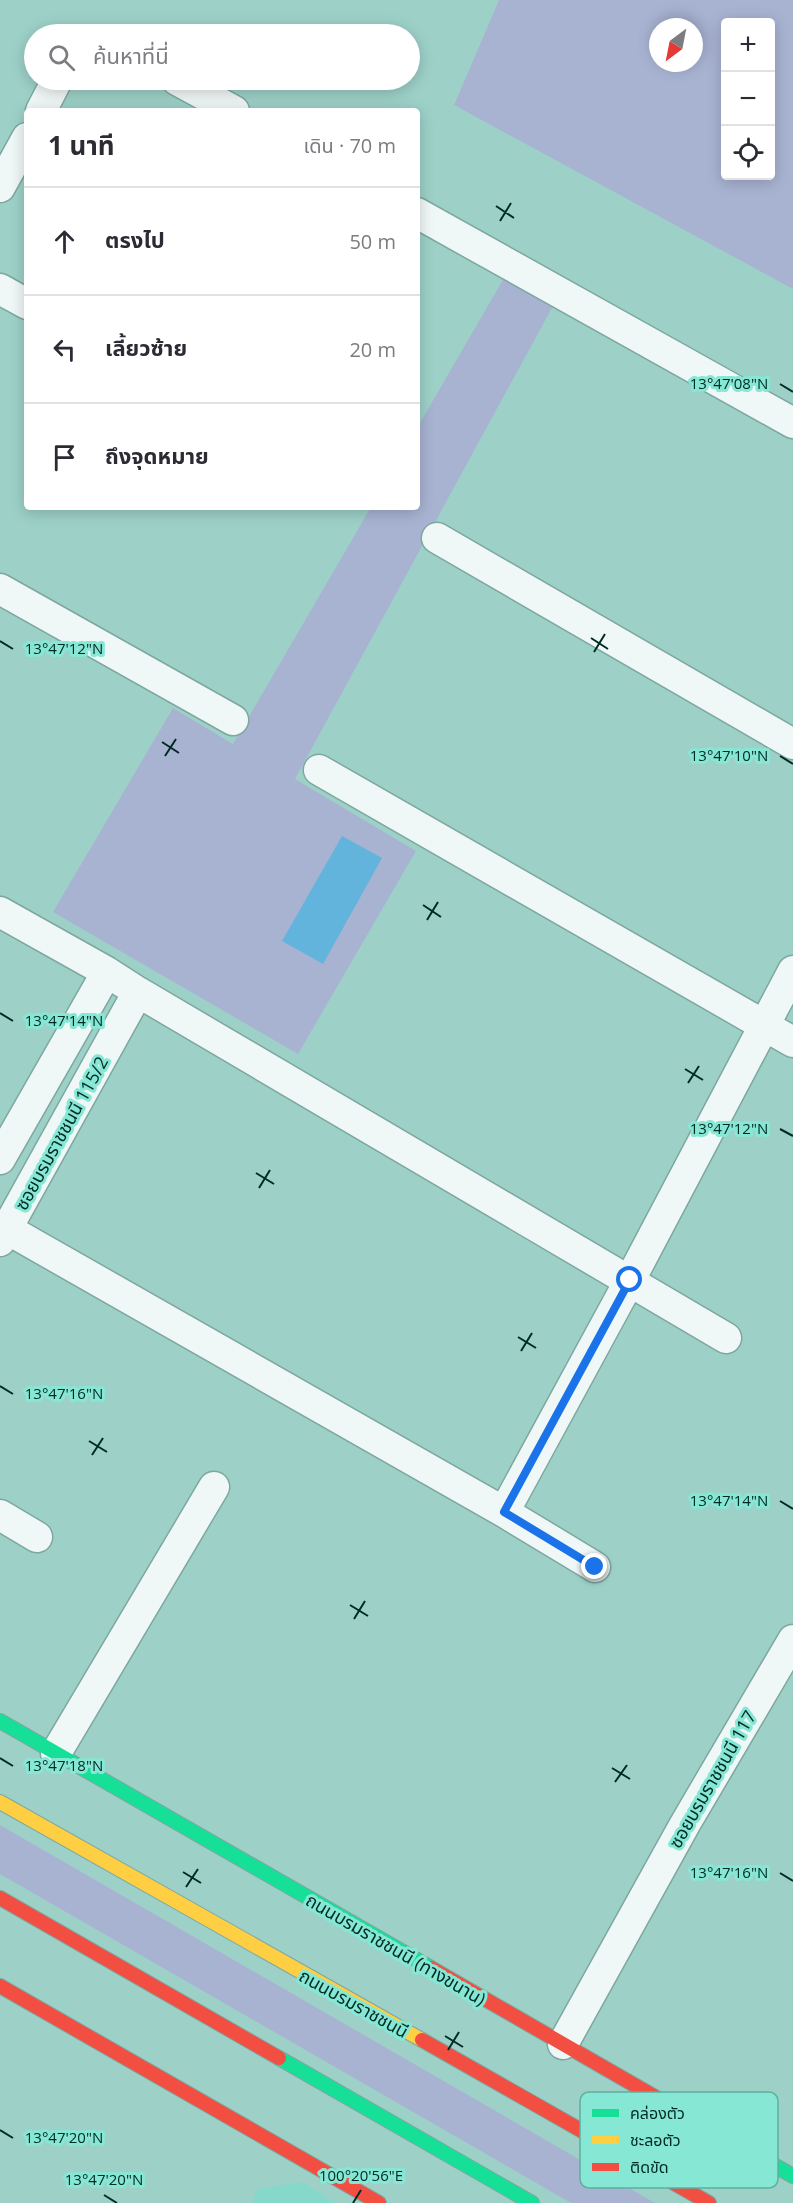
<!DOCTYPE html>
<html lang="th">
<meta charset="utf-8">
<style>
body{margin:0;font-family:"Open Sans","Noto Sans Thai",sans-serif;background:#f7f7f7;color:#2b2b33}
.controls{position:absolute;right:18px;top:18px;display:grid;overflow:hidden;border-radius:6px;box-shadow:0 3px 15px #0003}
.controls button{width:54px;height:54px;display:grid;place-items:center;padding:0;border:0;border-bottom:2px solid #e1e1e2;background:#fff;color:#2b2b33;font:30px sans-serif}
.compass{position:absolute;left:649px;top:18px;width:54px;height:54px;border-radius:50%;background:#fff;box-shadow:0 3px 15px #0003;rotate:212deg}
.stop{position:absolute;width:18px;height:18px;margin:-14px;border:4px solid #1a73e8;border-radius:50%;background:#fff}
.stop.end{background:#1a73e8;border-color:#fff;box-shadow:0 2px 6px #0008}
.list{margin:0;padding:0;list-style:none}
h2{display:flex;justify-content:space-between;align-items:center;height:78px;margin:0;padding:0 24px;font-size:26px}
h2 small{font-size:20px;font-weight:400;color:#7c7c81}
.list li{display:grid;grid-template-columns:39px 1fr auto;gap:18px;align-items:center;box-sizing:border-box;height:108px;padding:0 24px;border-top:2px solid #e1e1e2}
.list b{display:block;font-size:22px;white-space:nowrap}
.list em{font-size:20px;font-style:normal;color:#7c7c81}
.icon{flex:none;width:33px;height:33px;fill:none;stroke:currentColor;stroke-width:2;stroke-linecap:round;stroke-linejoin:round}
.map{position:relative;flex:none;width:793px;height:2203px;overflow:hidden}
.search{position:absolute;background:#fff;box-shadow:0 3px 15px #0003;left:24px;top:24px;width:396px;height:66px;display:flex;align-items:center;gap:15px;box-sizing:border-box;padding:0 21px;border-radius:33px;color:#7c7c81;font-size:22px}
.panel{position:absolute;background:#fff;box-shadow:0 3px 15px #0003;left:24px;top:108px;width:396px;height:402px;border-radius:6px}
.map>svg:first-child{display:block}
.built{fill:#85d8ca}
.green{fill:#a8b3d2;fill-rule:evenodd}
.water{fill:#62b4dc}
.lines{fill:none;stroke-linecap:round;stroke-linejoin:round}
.street-casing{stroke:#7da7a0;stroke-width:33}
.fast-casing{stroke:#7da7a0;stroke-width:16}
.slow-casing{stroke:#7da7a0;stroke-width:16}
.jam-casing{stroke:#7da7a0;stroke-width:16}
.street{stroke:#f0f8f7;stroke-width:30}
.fast{stroke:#16e098;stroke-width:14}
.slow{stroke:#ffcf43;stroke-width:14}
.jam{stroke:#f24e42;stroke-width:14}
.route{stroke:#1a73e8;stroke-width:8}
.ticks{fill:none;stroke:#002b25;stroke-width:2}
.labels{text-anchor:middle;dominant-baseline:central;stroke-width:6;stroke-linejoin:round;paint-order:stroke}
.street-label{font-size:18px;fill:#002b25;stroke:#87e7d5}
.key{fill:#87e7d5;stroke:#5eafa0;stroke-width:1.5}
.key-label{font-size:16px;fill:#002b25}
.ticks-label{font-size:15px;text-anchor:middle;fill:#002b25;stroke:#87e7d5;stroke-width:6;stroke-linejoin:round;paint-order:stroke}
</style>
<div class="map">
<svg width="793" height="2203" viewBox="0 0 793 2203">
<rect width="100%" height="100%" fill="#9dd1c8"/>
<path class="built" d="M301 2182 336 2203H252L258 2189Z"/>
<path class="green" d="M499 0H793V289L454 105ZM726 22H770V176H726ZM658 27H694V63H658Z
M504 278 553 306 295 779 416 851 298 1054 53 912 173 708 233 744 371 507H417V428Z
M0 1825 655 2203H571L0 1874Z"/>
<path class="water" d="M342 836 382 858 323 964 282 941Z"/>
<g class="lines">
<g class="street-casing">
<path id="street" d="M177 80 234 111
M41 111 57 80
M0 187 27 138
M417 213 793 423
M0 289 27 304
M437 538 793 744
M0 589 233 720
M319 770 793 1042
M0 912 107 972 138 992 726 1338
M0 1159 107 972
M0 1225 504 1512 595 1567
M0 1241 138 992
M504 1512 630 1280 793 971
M0 1515 37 1537
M56 1753 214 1487
M563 2044 685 1824 793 1640"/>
</g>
<g class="fast-casing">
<path id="fast" d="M0 1721 431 1968
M279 2058 532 2203
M669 2105 793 2176"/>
</g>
<g class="slow-casing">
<path id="slow" d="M0 1802 422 2040"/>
</g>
<g class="jam-casing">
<path id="jam" d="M0 1898 279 2058
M431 1968 669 2105
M0 1986 379 2203
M422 2040 709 2203"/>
</g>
<use href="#street" class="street"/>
<use href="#fast" class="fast"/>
<use href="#slow" class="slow"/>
<use href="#jam" class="jam"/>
</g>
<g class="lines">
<path class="route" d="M595 1567 504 1512 630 1280"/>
</g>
<path class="ticks" d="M496 206 514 218M500 221 511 203M780 384 793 392M591 638 608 649M0 641 13 649M594 652 605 634M162 742 179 753M165 756 176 739M780 756 793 764M423 905 441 917M427 920 438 902M0 1013 13 1021M685 1069 703 1080M688 1083 699 1066M780 1129 793 1136M256 1173 274 1184M259 1188 270 1170M518 1337 536 1348M521 1351 532 1333M0 1386 13 1394M89 1441 107 1452M92 1455 103 1438M780 1501 793 1509M350 1605 368 1616M354 1619 365 1601M0 1758 13 1766M612 1768 630 1779M615 1782 627 1765M183 1872 201 1883M780 1873 793 1881M186 1887 198 1869M445 2036 463 2047M448 2050 459 2032M0 2130 13 2138M104 2195 117 2203M353 2203 361 2190"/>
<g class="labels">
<g class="street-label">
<text transform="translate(61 1133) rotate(-61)">ซอยบรมราชชนนี 115/2</text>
<text transform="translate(712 1779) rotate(-60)">ซอยบรมราชชนนี 117</text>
<text transform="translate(396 1949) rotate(30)">ถนนบรมราชชนนี (ทางขนาน)</text>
<text transform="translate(354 2003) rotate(29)">ถนนบรมราชชนนี</text>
</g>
</g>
<rect x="580" y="2092" width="198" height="96" rx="9" class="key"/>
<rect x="592" y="2109" width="27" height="8" fill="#16e098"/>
<rect x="592" y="2136" width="27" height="8" fill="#ffcf43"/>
<rect x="592" y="2163" width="27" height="8" fill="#f24e42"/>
<g class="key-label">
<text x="630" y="2119">คล่องตัว</text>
<text x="630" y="2146">ชะลอตัว</text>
<text x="630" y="2173">ติดขัด</text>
</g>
<g class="ticks-label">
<text x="729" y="389">13°47'08"N</text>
<text x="64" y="654">13°47'12"N</text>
<text x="729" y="761">13°47'10"N</text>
<text x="64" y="1026">13°47'14"N</text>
<text x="729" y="1134">13°47'12"N</text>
<text x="64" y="1399">13°47'16"N</text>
<text x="729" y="1506">13°47'14"N</text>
<text x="64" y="1771">13°47'18"N</text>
<text x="729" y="1878">13°47'16"N</text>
<text x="64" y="2143">13°47'20"N</text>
<text x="361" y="2181">100°20'56"E</text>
<text x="104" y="2185">13°47'20"N</text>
</g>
</svg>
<div class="controls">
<button>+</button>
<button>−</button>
<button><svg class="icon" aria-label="locate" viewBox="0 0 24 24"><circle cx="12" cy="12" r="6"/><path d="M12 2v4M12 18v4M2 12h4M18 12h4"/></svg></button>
</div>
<svg class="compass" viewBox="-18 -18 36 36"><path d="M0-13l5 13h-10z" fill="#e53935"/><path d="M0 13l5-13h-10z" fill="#7c7c81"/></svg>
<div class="stop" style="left:630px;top:1280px"></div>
<div class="stop end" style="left:595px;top:1567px"></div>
<div class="search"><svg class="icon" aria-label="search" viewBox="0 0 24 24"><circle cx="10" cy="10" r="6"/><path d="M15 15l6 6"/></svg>ค้นหาที่นี่</div>
<section class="panel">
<h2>1 นาที<small>เดิน · 70 m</small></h2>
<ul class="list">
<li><svg class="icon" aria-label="ahead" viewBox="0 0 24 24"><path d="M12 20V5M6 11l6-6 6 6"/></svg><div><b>ตรงไป</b></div><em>50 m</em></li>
<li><svg class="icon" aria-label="left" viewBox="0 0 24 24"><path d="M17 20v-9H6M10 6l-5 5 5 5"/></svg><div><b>เลี้ยวซ้าย</b></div><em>20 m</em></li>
<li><svg class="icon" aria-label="arrive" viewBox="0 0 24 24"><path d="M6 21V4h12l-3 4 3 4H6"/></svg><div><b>ถึงจุดหมาย</b></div></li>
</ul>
</section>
</div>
